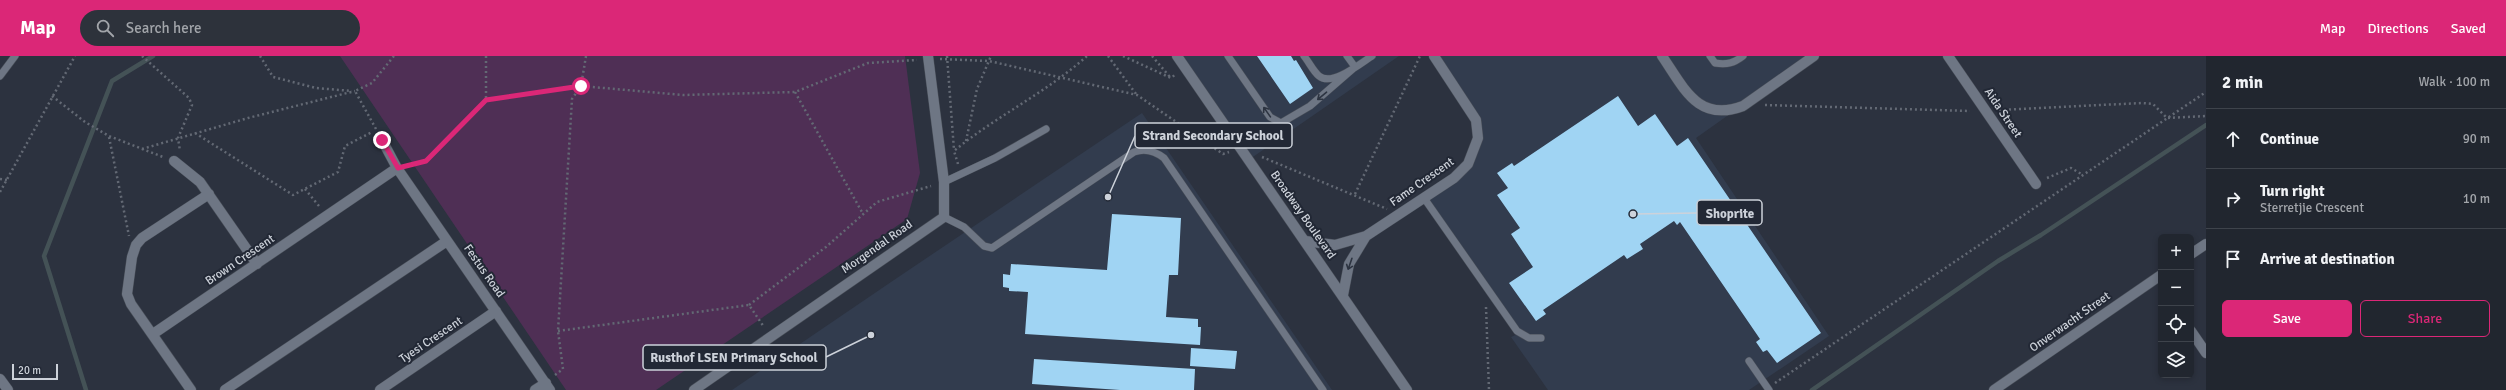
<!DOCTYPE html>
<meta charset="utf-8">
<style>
body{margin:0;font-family:Signika,sans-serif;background:#2d323b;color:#f1f3f6}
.controls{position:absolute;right:12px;bottom:12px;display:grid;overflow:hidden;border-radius:6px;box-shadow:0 2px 6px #0003}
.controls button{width:36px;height:36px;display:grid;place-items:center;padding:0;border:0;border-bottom:1px solid #3e434b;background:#21262f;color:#f1f3f6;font:20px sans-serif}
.scale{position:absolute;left:12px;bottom:10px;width:46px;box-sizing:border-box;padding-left:4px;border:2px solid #cdd2da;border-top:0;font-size:11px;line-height:14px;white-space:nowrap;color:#cdd2da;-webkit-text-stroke:3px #222835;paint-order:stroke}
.stop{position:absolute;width:12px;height:12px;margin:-9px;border:3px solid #db2777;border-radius:50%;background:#fff}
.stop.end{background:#db2777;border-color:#fff;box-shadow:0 1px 4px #0008}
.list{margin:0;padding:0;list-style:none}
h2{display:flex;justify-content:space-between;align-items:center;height:52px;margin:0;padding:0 16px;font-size:17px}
h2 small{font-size:13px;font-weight:400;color:#a2a5aa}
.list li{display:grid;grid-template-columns:26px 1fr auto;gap:12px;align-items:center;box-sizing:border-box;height:60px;padding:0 16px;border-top:1px solid #3e434b}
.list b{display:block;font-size:15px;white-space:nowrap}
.list p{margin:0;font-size:13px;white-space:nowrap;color:#a2a5aa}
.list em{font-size:13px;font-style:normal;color:#a2a5aa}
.actions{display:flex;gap:8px;padding:12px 16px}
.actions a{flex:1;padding:9px 0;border:1px solid #db2777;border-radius:6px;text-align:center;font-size:14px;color:#db2777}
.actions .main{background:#db2777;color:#fff}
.icon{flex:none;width:22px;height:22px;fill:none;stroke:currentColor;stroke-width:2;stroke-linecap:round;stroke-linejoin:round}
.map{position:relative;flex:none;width:2206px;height:334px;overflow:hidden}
header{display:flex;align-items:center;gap:24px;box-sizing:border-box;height:56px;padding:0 20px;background:#db2777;color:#fff}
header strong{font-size:19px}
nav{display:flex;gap:22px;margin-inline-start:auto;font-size:14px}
.search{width:280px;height:36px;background:#2d323b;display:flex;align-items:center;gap:10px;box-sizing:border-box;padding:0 14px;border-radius:22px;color:#a2a5aa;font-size:15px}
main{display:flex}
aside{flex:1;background:#21262f}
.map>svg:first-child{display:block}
.built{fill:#323c4e}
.green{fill:#4f2f55}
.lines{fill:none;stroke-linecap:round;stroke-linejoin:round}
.stream{stroke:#445256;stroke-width:4.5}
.building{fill:#a0d4f3}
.lane-casing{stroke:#484e58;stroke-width:8}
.street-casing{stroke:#484e58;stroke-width:11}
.secondary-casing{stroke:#484e58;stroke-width:11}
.path{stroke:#636974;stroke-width:2.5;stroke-dasharray:2 3;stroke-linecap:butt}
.lane{stroke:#6e7684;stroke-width:7}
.street{stroke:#6e7684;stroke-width:10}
.secondary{stroke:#6e7684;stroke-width:10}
.oneway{stroke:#2d3441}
.route{stroke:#db2777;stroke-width:5}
.labels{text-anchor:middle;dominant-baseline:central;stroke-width:4;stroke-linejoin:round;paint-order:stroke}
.street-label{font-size:12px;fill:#cdd2da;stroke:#222835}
.leader{fill:none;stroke:#cdd2da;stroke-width:1.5}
.callout-dot{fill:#cdd2da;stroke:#222835;stroke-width:1.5}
.callout{fill:#222835;stroke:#cdd2da;stroke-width:1.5}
.callout-label{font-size:13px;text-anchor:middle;font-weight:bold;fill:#cdd2da}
</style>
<header>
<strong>Map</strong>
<div class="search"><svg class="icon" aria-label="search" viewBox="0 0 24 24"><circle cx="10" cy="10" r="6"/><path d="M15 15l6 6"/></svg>Search here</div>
<nav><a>Map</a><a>Directions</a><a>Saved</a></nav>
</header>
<main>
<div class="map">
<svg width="2206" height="334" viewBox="0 0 2206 334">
<rect width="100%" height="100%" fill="#2c323f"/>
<path class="built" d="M1180 0H1399L1250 103Z
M1433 0H1812L1696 82 1829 280 1749 334H1548L1511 281 1518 278 1424 145 1463 114 1479 74Z
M1142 57 1332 334H732L894 224Z"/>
<path class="green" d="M340 0H905L920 117 907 163 656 334H566Z"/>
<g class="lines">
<path class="stream" d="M86 334 44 200 112 25 153 0
M1812 334 1998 205 2041 179 2206 69"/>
</g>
<path class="building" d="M1257 0H1291L1294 5 1296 4 1313 32 1290 48Z
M1618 40 1638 70 1655 58 1677 90 1688 82 1821 277 1777 307 1767 294 1763 296 1756 286 1760 283 1680 166 1677 169 1674 165 1640 188 1643 193 1627 203 1624 199 1543 254 1546 258 1536 265 1509 227 1533 211 1511 178 1520 172 1497 139 1508 132 1497 117 1512 107 1514 110Z
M1112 158 1181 162 1178 219H1169L1166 261 1198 263V271H1201L1200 289 1025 278 1028 236 1009 235V232L1003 231V218L1010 219 1011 208 1107 214Z
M1191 292 1237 295 1235 313 1190 310Z
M1034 303 1195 313 1194 334H1120L1032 328Z"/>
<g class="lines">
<g class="lane-casing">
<path id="lane" d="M1228 0 1270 61 1281 67 1310 50 1355 11
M1304 0C1309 6 1313 15 1319 20 1332 31 1361 7 1372 0
M1347 0 1355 11
M1710 0 1715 7C1727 9 1734 7 1743 0
M0 20 15 0
M944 126 995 102 1046 73
M1424 142 1517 275 1529 282H1541
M944 161 964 171 984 190 992 192 1134 96C1145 92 1155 95 1164 102L1323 334
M1749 305 1769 334"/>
</g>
<g class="street-casing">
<path id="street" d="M1662 0C1684 32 1698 67 1743 50L1814 0
M1948 0 2036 128
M382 84 397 112 550 334
M174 105 200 126 257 208
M1305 185 1335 189 1366 180 1454 122 1468 108 1478 82 1476 64 1434 0
M1343 239 1349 208 1366 180
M2191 275 2206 297
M153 278 397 112
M0 323 8 334
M191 334 131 248 127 238 132 201 136 189 142 182 209 138
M225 334 447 185
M380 334 496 255
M535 334 546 327
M694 334 944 161V126L928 0"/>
</g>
<g class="secondary-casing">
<path id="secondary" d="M1177 0 1407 334
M2191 198 2206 188
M1994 334 2161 219"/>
</g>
<path class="path" d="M142 0 189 42 192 49 178 82 180 95
M260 0 273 21 316 32 352 35
M486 0V44
M947 0 954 94
M1108 0 1136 38
M1123 0 1171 22 1176 18
M1152 0 1170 21
M940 3 989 5 1137 39 1223 98 1229 96
M795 36 863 158
M52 40 85 66 109 80 163 101
M1765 49 1970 55
M1999 54 2142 47 2153 48 2167 62 2206 60
M376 73 355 35 372 27 394 0
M195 77 293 139 338 116 345 90 372 76
M109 81 129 180
M966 85 977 33 991 0
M142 93 248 62 355 35
M1262 101 1387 153
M958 108 954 95C996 60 1046 37 1087 0
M410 109 426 105 486 44 581 30 683 39 795 36 868 7 917 4
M2047 122 2071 112 2083 119
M0 123 7 124
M305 133 319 150
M0 136 75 0
M1355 138 1420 0
M749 249 826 191 877 146 931 130
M1486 251 1489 334
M558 275 749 249 764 271
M555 319 563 313 558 275 572 43 581 30 586 0
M1775 327 2206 36"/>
<use href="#lane" class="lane"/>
<use href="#street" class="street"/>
<use href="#secondary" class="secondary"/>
</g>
<defs><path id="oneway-shaft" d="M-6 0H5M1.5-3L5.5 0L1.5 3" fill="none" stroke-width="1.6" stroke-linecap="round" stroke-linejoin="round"/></defs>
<g class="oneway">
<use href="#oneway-shaft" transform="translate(1322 40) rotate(140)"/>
<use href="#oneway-shaft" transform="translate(1267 56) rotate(-125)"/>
<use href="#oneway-shaft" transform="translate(1350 208) rotate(109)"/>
</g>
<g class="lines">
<path class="route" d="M382 84 398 112 426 105 486 44 581 30"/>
</g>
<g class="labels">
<g class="street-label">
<text transform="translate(2003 57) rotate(56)">Aida Street</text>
<text transform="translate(1422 126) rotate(-35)">Fame Crescent</text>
<text transform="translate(1303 159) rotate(55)">Broadway Boulevard</text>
<text transform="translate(877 191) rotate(-35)">Morgendal Road</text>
<text transform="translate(240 204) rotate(-34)">Brown Crescent</text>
<text transform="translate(484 215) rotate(55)">Festus Road</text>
<text transform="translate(2070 266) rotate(-35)">Onverwacht Street</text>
<text transform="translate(431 284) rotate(-34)">Tyesi Crescent</text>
</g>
</g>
<path class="leader" d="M1108 141L1135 80M1633 158L1697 157M871 279L826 301"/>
<g class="callout-dot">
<circle cx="1108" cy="141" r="4"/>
<circle cx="1633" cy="158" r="4"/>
<circle cx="871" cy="279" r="4"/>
</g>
<g class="callout">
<rect x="1135" y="67" width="157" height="25" rx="4"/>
<rect x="1697" y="144" width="65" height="25" rx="4"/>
<rect x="643" y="289" width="183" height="25" rx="4"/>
</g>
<g class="callout-label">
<text x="1213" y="84">Strand Secondary School</text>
<text x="1730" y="162">Shoprite</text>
<text x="734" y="306">Rusthof LSEN Primary School</text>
</g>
</svg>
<div class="controls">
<button>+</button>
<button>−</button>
<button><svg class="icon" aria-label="locate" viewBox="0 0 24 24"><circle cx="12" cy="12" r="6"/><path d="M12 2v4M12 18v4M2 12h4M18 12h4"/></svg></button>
<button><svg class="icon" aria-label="layers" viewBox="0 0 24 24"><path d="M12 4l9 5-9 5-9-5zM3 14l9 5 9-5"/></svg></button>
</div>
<div class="scale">20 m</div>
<div class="stop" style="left:581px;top:30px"></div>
<div class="stop end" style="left:382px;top:84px"></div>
</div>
<aside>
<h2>2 min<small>Walk · 100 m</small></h2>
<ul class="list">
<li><svg class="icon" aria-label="ahead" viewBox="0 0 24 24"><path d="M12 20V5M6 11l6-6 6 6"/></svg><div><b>Continue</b></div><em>90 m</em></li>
<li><svg class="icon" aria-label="right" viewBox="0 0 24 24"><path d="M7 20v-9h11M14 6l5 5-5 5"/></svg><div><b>Turn right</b><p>Sterretjie Crescent</p></div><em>10 m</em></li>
<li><svg class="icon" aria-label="arrive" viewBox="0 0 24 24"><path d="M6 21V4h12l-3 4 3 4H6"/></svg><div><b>Arrive at destination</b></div></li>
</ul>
<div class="actions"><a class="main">Save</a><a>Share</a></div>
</aside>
</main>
